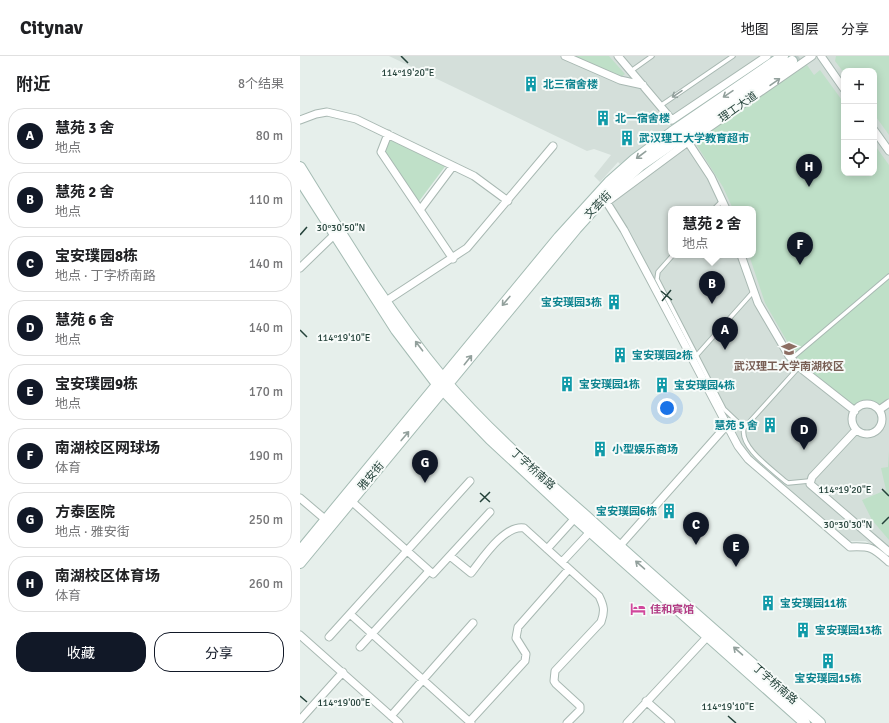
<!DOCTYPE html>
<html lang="zh">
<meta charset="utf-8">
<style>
body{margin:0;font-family:Signika,"Noto Sans SC",sans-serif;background:#f2f2f2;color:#202124}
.controls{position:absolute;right:12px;top:12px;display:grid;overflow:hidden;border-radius:8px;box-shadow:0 2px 10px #0003}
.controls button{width:36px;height:36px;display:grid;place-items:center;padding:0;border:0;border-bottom:1px solid #e0e0e0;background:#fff;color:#202124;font:20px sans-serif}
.you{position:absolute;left:367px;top:352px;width:14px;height:14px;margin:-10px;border:3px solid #fff;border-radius:50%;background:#1a73e8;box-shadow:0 0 0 6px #1a73e833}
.badge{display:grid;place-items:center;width:26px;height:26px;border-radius:50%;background:#111827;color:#fff;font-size:13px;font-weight:700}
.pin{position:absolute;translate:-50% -33px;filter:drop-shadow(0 1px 2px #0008)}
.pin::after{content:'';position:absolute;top:21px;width:14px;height:12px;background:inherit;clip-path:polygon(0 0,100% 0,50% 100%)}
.popup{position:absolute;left:368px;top:150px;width:88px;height:52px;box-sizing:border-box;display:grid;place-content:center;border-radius:8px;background:#fff;filter:drop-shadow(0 1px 3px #0005);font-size:13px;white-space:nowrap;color:#757577}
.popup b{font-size:15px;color:#202124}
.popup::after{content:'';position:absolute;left:50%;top:100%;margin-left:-8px;border:8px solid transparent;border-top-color:#fff}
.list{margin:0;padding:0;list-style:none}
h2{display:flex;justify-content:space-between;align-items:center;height:52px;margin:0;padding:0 16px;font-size:17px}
h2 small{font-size:13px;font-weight:400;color:#757577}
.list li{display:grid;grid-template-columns:26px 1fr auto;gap:12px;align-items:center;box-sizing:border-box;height:56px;margin:0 8px 8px;padding:0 8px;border:1px solid #e0e0e0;border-radius:16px}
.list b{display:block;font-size:15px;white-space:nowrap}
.list p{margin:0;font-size:13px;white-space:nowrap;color:#757577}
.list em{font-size:13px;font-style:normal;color:#757577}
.actions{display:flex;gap:8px;padding:12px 16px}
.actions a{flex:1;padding:9px 0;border:1px solid #111827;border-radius:16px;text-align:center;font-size:14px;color:#111827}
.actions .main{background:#111827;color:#fff}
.icon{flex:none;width:22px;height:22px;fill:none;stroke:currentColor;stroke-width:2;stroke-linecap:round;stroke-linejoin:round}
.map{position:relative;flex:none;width:589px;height:667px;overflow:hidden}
header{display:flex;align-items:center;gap:24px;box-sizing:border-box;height:56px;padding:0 20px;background:#fff;border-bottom:1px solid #e0e0e0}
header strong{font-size:19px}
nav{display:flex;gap:22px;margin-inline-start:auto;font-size:14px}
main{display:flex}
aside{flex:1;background:#fff}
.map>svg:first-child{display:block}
.built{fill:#d4dfda;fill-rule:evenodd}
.green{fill:#bfe0c8}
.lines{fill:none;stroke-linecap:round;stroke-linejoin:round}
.secondary-tunnel{stroke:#bfccc8;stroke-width:10;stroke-dasharray:10 5;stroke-linecap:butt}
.lane-casing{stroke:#a8b8b2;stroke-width:5.5}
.street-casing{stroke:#a8b8b2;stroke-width:9}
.secondary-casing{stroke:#a4bbb3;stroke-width:12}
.lane{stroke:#fff;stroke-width:3.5}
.street{stroke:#fff;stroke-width:7}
.secondary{stroke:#fff;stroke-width:10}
.oneway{stroke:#92a09c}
.ticks{fill:none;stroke:#24423a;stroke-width:1.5}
.labels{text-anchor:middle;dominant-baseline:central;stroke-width:4;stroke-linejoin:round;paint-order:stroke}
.culture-label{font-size:11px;font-weight:bold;fill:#0d838f;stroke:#f7fbf9;text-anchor:start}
.street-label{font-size:11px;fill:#24423a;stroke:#f7fbf9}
.education-label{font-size:11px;font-weight:bold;fill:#785e54;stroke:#f7fbf9}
.hotel-label{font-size:11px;font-weight:bold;fill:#b23c85;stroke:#f7fbf9;text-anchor:start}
.ticks-label{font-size:10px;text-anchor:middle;fill:#24423a;stroke:#f7fbf9;stroke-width:4;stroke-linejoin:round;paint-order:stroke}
</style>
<header>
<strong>Citynav</strong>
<nav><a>地图</a><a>图层</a><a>分享</a></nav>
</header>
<main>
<aside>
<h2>附近<small>8个结果</small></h2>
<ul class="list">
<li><span class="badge">A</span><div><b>慧苑 3 舍</b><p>地点</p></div><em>80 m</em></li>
<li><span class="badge">B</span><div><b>慧苑 2 舍</b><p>地点</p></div><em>110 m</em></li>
<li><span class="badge">C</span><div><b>宝安璞园8栋</b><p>地点 · 丁字桥南路</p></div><em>140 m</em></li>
<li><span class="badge">D</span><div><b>慧苑 6 舍</b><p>地点</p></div><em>140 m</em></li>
<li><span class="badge">E</span><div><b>宝安璞园9栋</b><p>地点</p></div><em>170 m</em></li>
<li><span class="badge">F</span><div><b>南湖校区网球场</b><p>体育</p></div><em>190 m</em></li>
<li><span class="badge">G</span><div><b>方泰医院</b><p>地点 · 雅安街</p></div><em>250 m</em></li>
<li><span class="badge">H</span><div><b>南湖校区体育场</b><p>体育</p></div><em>260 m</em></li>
</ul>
<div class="actions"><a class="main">收藏</a><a>分享</a></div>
</aside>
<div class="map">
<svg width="589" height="667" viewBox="0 0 589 667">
<rect width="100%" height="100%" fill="#e6efeb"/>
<path class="built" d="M89 0H475L370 70 320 108 318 106 300 126 294 120 311 99 294 93 287 95Z
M489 0H589V504L566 485H549L456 408 450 400 437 383 310 142 494 8ZM544 15H574V117H544ZM371 153H453V199H371Z"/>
<path class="green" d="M274 0H309L325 18 321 21Z
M536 0H589V79L574 58V15H544V17L535 5Z
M507 9 514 19 520 14 544 47V117H574V88L589 109V342L579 350 566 345 553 350 502 308 496 301 465 247 449 199H453V153H433L423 131 396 88 397 83Z
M88 78 147 108 117 148 81 96Z
M589 395V484L572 464 562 444 586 434 581 412 588 411Z"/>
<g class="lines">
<path class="secondary-tunnel" d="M492 5 498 0"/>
<g class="lane-casing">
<path id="lane" d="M331 15 352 0
M360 50 433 0
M414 153 422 145
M373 199 358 216 357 223 424 353 444 372
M396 300 453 236
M491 303 589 220
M499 311 444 372C439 391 472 413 485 425L488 427 509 425"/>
</g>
<g class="street-casing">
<path id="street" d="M265 0 320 24 343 29
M318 0 372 64 467 0
M521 0 544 33
M0 64 16 58 27 56 56 63 174 120 208 145
M574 74 589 95
M88 78 81 96 153 203
M388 86 411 121 426 153
M304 142 324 174 375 270 438 390 448 403 550 491C572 490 573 492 589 506
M307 146 388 86 512 0
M120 154 153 110
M441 199 458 247 489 300 499 311 555 355
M0 212 34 179
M83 247 167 192 253 90
M552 363a15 15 0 1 1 30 0a15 15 0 1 1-30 0Z
M579 354 589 347
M556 374 512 421 510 428 589 496
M0 442 26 464
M49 443 133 518 190 456
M247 493 275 462
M317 493 427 369
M150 500 171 517C183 502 204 469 224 472L299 540C304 550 305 555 301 566L255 615 254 625 256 628 280 650V654L267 667
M262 506 290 476
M50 558 171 667
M0 579 99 667
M29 581 170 425
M60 591 129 515
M346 645 371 667
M91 660 173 567
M0 664 43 616
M169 666 225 605 226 598 216 582 218 571 269 513
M327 667 408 580"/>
</g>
<g class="secondary-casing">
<path id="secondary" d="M0 111C44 182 88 256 142 321 185 372 236 416 286 460 363 530 442 598 520 667
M0 124 96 274 137 328 190 383 275 462 505 667
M0 495 259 181 309 126 335 103 372 76 483 0
M0 507 276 173 304 142 340 110 492 5"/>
</g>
<use href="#lane" class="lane"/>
<use href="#street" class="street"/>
<use href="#secondary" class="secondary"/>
</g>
<defs><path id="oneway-shaft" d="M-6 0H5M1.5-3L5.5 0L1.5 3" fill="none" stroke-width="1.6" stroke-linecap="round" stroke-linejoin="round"/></defs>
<g class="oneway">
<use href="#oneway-shaft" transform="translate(475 26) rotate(-35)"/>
<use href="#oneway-shaft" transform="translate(377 38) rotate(146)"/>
<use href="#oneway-shaft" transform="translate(428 38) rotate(146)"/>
<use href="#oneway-shaft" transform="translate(341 99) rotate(143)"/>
<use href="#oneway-shaft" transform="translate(206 245) rotate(130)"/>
<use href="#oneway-shaft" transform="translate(119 290) rotate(-127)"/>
<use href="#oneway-shaft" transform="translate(168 304) rotate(-51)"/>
<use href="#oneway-shaft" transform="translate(105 380) rotate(-50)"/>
<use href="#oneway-shaft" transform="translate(340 509) rotate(-139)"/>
<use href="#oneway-shaft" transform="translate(438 595) rotate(-139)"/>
</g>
<path class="ticks" d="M101 0 108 7M0 179 7 171M361 235 372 244M362 245 371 234M0 274 7 281M582 433 589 440M180 437 190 446M180 446 190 436M582 468 589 461M0 640 7 646M428 660 436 667"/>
<defs>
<g id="building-bare" transform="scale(1.2)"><path d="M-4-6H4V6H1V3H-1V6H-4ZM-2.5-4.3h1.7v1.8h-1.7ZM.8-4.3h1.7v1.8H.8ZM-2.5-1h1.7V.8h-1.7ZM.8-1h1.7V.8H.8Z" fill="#0f9aa8" stroke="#f7fbf9" stroke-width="2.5" paint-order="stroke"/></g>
<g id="university-bare" transform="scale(1.2)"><path d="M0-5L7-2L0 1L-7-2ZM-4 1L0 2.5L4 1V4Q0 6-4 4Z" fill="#8d6e63" stroke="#f7fbf9" stroke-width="2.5" paint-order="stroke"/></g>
<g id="hotel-bare" transform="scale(1.2)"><path d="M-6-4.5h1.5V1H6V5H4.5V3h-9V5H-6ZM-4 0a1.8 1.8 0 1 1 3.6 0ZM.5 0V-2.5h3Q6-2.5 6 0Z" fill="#d1479c" stroke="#f7fbf9" stroke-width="2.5" paint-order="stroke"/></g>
</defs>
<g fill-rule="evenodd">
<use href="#building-bare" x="231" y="28"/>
<use href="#building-bare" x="303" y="62"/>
<use href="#building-bare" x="327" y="82"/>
<use href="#building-bare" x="314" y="246"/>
<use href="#university-bare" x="489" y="293"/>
<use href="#building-bare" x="320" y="299"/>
<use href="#building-bare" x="267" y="328"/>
<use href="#building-bare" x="362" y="329"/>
<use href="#building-bare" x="470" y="369"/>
<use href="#building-bare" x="300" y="393"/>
<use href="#building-bare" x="369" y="455"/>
<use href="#building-bare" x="468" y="547"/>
<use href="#hotel-bare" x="338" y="553"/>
<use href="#building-bare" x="503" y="574"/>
<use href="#building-bare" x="528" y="605"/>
</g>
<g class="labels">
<g class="culture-label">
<text x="243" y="28">北三宿舍楼</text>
<text x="315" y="62">北一宿舍楼</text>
<text x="339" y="82">武汉理工大学教育超市</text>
<text x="302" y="246" text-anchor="end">宝安璞园3栋</text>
<text x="332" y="299">宝安璞园2栋</text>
<text x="279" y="328">宝安璞园1栋</text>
<text x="374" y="329">宝安璞园4栋</text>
<text x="458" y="369" text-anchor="end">慧苑 5 舍</text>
<text x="312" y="393">小型娱乐商场</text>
<text x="357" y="455" text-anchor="end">宝安璞园6栋</text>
<text x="480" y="547">宝安璞园11栋</text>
<text x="515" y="574">宝安璞园13栋</text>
<text x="528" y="622" text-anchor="middle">宝安璞园15栋</text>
</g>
<g class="street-label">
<text transform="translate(438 51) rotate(-35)">理工大道</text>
<text transform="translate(298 149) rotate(-46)">文荟街</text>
<text transform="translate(233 413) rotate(42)">丁字桥南路</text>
<text transform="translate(71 420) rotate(-50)">雅安街</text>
<text transform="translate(475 628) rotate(41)">丁字桥南路</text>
</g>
<g class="education-label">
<text x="489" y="310">武汉理工大学南湖校区</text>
</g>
<g class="hotel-label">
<text x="350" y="553">佳和宾馆</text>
</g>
</g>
<g class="ticks-label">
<text x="108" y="20">114°19'20"E</text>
<text x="41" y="175">30°30'50"N</text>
<text x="44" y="285">114°19'10"E</text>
<text x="545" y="437">114°19'20"E</text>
<text x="548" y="472">30°30'30"N</text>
<text x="44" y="650">114°19'00"E</text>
<text x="428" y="654">114°19'10"E</text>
</g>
</svg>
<div class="controls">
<button>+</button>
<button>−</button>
<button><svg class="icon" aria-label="locate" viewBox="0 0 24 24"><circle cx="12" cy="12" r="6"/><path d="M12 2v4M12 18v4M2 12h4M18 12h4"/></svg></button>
</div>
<div class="you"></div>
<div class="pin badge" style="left:425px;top:294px">A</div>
<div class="pin badge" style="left:412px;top:248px">B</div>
<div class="popup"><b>慧苑 2 舍</b>地点</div>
<div class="pin badge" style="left:396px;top:489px">C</div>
<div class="pin badge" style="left:504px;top:394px">D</div>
<div class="pin badge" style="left:436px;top:511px">E</div>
<div class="pin badge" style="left:500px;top:209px">F</div>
<div class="pin badge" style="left:125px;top:427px">G</div>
<div class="pin badge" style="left:509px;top:131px">H</div>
</div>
</main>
